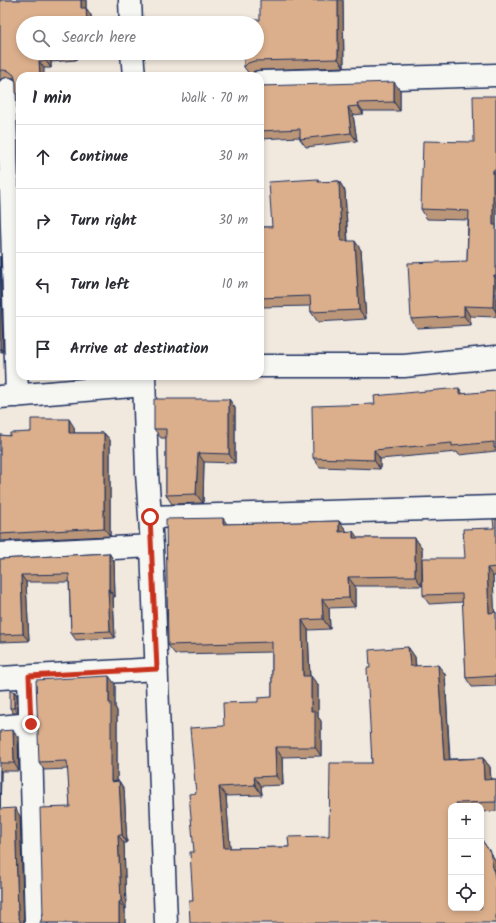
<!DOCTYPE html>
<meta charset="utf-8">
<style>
body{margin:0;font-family:Kalam,sans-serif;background:#f7f7f7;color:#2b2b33}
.controls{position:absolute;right:12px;bottom:12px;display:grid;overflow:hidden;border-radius:8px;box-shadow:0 2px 6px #0003}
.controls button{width:36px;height:36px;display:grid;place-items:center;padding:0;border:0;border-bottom:1px solid #e1e1e2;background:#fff;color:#2b2b33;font:20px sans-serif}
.stop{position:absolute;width:12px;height:12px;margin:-9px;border:3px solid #c8321e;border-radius:50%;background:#fff}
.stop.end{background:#c8321e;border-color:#fff;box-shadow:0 1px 4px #0008}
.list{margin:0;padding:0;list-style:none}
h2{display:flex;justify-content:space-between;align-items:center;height:52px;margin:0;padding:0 16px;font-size:17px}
h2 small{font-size:13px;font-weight:400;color:#7c7c81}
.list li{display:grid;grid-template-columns:26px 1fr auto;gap:12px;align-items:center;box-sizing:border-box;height:64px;padding:0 16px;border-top:1px solid #e1e1e2}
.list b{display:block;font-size:15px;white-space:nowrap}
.list em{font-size:13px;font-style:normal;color:#7c7c81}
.icon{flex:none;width:22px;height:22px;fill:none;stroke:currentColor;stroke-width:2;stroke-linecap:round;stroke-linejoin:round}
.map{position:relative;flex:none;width:496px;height:923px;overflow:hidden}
.search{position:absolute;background:#fff;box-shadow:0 2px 6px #0003;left:16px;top:16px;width:248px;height:44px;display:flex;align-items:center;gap:10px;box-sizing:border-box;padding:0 14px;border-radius:22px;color:#7c7c81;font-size:15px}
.panel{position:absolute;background:#fff;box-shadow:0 2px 6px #0003;left:16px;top:72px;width:248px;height:308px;border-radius:12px}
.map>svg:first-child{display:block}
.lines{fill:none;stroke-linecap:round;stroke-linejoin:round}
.minor-casing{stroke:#1b2f5e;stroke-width:25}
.minor{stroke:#f6f6f2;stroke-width:22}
.wall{fill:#bc9678;stroke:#1b2f5e}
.shaded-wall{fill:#997a62;stroke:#1b2f5e}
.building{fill:#dbaf8c;stroke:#1b2f5e}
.route{stroke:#c8321e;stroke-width:5}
</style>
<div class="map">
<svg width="496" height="923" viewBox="0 0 496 923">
<rect width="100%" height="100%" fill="#f1e8de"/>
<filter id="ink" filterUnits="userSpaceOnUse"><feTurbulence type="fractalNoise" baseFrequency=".025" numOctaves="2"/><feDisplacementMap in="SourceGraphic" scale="8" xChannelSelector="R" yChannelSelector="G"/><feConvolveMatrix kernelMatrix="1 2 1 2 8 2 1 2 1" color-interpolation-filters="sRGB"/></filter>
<g filter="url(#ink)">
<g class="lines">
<g class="minor-casing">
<path id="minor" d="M130 0 131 23
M132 53 134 76
M260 82 496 75
M8 89 17 396
M260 366H404L496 357
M144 376 147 473 152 546 166 923
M0 397 144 385
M150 517 496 507
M0 554 152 546
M29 677 36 923
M0 678 157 669
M0 727 31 724"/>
</g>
<use href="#minor" class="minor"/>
</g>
<path class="wall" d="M0 0H86V8L91 15V23H23V53H76V60L51 62V68H44L20 76V201L19 200 16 82 14 78 8 77 1 79 0 80Z
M343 0 344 67 260 70 254 71 250 75 244 67 260 20Z
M260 86 400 90V111H363V114L353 115 357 141 306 147 300 139V137L260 139Z
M496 96V317L470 316 471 325 417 328 411 319 467 261 468 220 427 219 421 209 474 142Z
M318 179 320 182 339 181 345 191 348 241 361 250 366 319 318 322 311 312V306L262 307 260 304V227H272Z
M0 256 3 352H0Z
M496 391V451L459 455 457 452 380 459V469L320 467 313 458 375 404Z
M229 399 235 408V463L204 462 203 503 172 504 166 495V438H161L154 429Z
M74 427V433H104L110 440V536L0 541V435L10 436 31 432Z
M496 519V576H493L494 613 496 612V686L472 687 466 678 463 602 429 604 423 595 465 558 494 528Z
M339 521 346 530V531L358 538H415L422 548V586H355V607L329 608 330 629 308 630 310 676 318 685V717L321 721V756L282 757 283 785 261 786 262 795 226 796 230 848 289 847 329 836 372 763 370 668 408 647 415 657 416 666 445 674 450 759 483 758 490 767 491 779H496V811L481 812V806H451L481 839 496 861V923L193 901 196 793 224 726 258 702 272 697V652L175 654 168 645 227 524Z
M109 553 114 561 115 597H113L115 638 76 640 71 633 69 582H26L29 641 0 642V559Z
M115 684V707L117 711V781H119L124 789 127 843H124L126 909H125V923H40L41 921 70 807 68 769 44 770 39 762Z
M14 691 17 695 18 713H13L10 708Z
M0 731 18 738 19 771H1L0 809 20 816 24 923H0Z"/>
<path class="shaded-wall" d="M81 0H86V8L91 15V23H87L81 8Z
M338 0H343L344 67 338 59Z
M71 53H76V60Z
M46 55 51 62V68L46 61Z
M39 61 44 68V76H40Z
M394 82 400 90V111L394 102Z
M357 103 363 111V114L358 106Z
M348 107 353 115 357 141 351 133Z
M493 170 496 175V229L493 225Z
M339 181 345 191 348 251 341 241Z
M355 241 361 250 366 319 359 310Z
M0 256 3 352 0 347Z
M494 275 496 278V312L493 307Z
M464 306 470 316 471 325 464 316Z
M459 388 465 397 459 394Z
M229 399 235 408V463L229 454Z
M69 419 74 427 75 441 69 433Z
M104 433 110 440V536L104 528Z
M374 450 380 459V469L374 460Z
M198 453 204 462 203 503 196 494Z
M223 518 229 527 223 524Z
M339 521 346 530V541L339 532Z
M353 531 360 541 353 538Z
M415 538 422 548V586L415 576Z
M109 553 114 561 115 597 109 589Z
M487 568 493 576 495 622 489 613Z
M21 575 26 582 29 641 23 634Z
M348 577 355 586V607L349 598Z
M108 589 113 597 115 638 110 631Z
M322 599 329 608 330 629 323 619Z
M302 620 308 630 310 685 303 676Z
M408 647 415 657 416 676 410 666Z
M438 665 445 674 450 769 444 760Z
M109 676 115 684V707L117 711V789L111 782 109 703Z
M311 676 318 685V717L321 721V756L315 747 311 711Z
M14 691 17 695 18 713 14 708Z
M13 730 18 738 19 771 14 763Z
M275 747 282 757 283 785 276 776Z
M483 758 490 767 491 789 484 780Z
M0 770 1 771 0 817Z
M254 777 261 786 262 795 255 785Z
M119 781 124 789 127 843 122 835Z
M219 787 226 796 231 857 224 848Z
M15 808 20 816 24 923H21L20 921 18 915Z
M118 835 124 843 126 909 121 901Z
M481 839 496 861V883Z
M119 902 125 909V923H119Z"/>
<path class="building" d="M0 0H81V8H86L87 23H23V53H68L46 55V61H39L40 76H20V200H19L16 82 14 75 9 71 3 70 0 71Z
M260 0H338V59L254 61 248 63 244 67V53H257V23H244V20H260Z
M394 82V102L357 103 358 106 348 107 351 133 300 139V129L260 131V86Z
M473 96H496V170H493V225H496V275H494L493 307 464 306V316L411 319 408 263 467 261 469 211 421 209 423 141 474 142Z
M318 179V182L339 181 341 241H355L359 310 311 312 310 296 260 298V227H272L269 182Z
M459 388V394L496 391V448H494V442L452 446V443L374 450V460L313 458 312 406 375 404 374 396Z
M154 399H229V454L198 453 196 494 166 495V429H154Z
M31 419H69V433H104V528L0 534V435L10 436V433L31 432Z
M223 518V524L339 521V532L353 531V538H415V576L348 577 349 598 322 599 323 619 302 620 303 676H311V711H315V747H275L276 776 254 777 255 785 219 787 224 848 289 847 288 837 329 836 330 763H372L367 668H370L369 650 408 647 410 666 438 665 444 760 483 758 484 780 496 779V802L456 803 458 806H451V908H481V839L490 852 496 883V923H190L189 901H193L190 852H194L189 794 196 793 190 728 224 726 223 703 258 702V698L272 697V642L168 645 166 519Z
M493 519H496V567L487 568 489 613 496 612V676L466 678 462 594 423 595 422 558H465L463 529 494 528Z
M109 553V589H108L110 631 71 633 69 574 21 575 23 634 0 635V559Z
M109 676V703H111V782L119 781 122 835H118L121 901 119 902V923H40L41 921 43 915 40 808 70 807 67 761 39 762 36 680Z
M10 691H14V708H10Z
M13 730 14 763H0V731Z
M15 808 18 915 20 921 21 923H0V809Z"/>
</g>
<g class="lines" filter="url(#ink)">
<path class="route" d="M31 724 29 676 157 669 150 517"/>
</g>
</svg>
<div class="controls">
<button>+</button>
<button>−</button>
<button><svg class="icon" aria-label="locate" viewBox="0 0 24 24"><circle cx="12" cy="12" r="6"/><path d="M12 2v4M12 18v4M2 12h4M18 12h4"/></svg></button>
</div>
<div class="stop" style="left:150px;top:517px"></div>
<div class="stop end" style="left:31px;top:724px"></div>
<div class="search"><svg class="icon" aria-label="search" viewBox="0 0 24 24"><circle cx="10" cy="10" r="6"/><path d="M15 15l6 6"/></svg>Search here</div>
<section class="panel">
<h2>1 min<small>Walk · 70 m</small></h2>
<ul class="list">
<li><svg class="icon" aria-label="ahead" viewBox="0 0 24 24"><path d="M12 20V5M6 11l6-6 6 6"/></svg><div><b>Continue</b></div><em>30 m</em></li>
<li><svg class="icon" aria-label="right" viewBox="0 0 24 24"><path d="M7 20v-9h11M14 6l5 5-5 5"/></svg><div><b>Turn right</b></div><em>30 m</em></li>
<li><svg class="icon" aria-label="left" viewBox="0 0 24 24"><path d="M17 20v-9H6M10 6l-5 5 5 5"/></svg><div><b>Turn left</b></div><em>10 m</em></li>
<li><svg class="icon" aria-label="arrive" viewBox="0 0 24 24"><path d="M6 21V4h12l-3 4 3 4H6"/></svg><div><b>Arrive at destination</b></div></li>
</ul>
</section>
</div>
